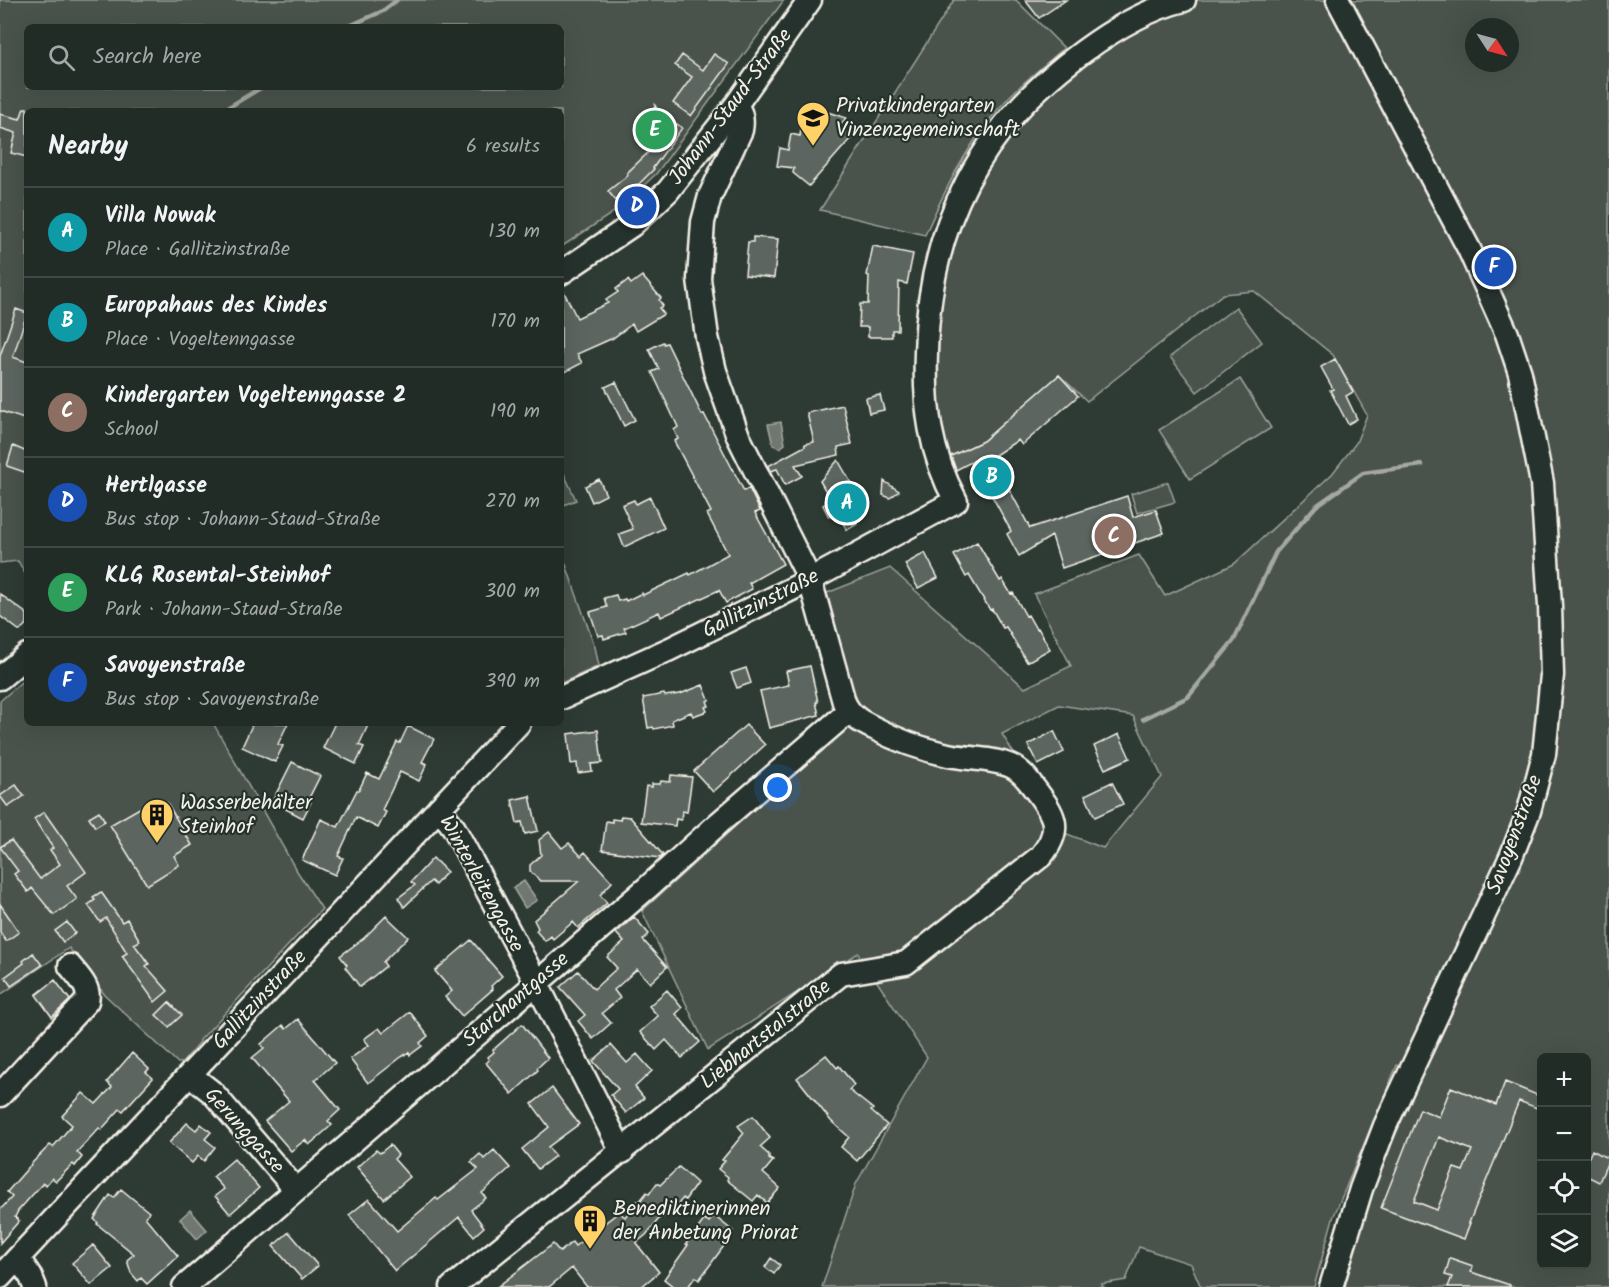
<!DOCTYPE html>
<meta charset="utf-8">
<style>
body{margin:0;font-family:Kalam,sans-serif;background:#2e3833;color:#f1f3f6}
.controls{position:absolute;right:18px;bottom:18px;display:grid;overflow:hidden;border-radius:9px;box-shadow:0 6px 24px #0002}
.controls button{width:54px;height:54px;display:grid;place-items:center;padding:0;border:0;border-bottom:2px solid #3f4844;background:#222c27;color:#f1f3f6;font:30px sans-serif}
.compass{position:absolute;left:1465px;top:18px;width:54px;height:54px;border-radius:50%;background:#222c27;box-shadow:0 6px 24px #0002;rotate:126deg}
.you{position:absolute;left:778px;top:788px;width:21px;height:21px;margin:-15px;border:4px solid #fff;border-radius:50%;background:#1a73e8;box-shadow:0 0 0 9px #1a73e833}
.badge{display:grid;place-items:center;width:39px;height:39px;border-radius:50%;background:#ffd166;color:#fff;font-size:20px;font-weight:700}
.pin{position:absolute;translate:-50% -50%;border:3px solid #fff;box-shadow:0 2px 6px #0006}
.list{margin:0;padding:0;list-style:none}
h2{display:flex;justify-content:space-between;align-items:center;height:78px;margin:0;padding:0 24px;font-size:26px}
h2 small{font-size:20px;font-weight:400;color:#a2a7a7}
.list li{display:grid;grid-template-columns:39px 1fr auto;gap:18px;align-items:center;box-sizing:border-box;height:90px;padding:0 24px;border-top:2px solid #3f4844}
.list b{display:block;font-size:22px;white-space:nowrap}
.list p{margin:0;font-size:20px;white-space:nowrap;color:#a2a7a7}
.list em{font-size:20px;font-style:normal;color:#a2a7a7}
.icon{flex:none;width:33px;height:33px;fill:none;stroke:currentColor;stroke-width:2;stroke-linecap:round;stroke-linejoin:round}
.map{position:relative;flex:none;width:1609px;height:1287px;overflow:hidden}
.search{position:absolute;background:#222c27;box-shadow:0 6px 24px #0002;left:24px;top:24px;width:540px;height:66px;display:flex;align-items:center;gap:15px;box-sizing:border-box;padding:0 21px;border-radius:9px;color:#a2a7a7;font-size:22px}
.panel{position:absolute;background:#222c27;box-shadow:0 6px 24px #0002;left:24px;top:108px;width:540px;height:618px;border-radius:9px}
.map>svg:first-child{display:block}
.green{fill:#48524c;stroke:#9ea29a;stroke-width:1.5;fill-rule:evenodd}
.water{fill:#6f7770;stroke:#a4a8a0;stroke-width:1.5}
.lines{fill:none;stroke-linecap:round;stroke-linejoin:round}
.stream{stroke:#a4a8a0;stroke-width:4.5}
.building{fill:#5c655e;stroke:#f4f1e8;stroke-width:1.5;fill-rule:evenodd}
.minor-casing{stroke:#f4f1e8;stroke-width:27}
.minor{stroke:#26332d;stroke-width:22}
.labels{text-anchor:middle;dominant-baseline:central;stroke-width:4.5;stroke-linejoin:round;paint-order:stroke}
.poi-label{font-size:21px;fill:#f4f1e8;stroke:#26332d;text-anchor:start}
.street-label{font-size:21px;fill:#f4f1e8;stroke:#26332d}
</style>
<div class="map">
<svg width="1609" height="1287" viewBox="0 0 1609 1287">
<rect width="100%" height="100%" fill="#2e3b34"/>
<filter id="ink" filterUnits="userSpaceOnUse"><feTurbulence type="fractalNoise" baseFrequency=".0167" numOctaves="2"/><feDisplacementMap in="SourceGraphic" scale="12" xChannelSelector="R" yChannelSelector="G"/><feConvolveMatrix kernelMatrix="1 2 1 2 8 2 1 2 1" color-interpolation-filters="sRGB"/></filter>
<g filter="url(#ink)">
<path class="green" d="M0 0H784L656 174 617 210 561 247V111H27V577L18 561 0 563ZM27 27H561V87H27Z
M954 0H1016L1064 48C1046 64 1025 80 1009 97 971 137 947 185 925 235L820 210Z
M1150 0H1609V1287H1345C1350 1269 1353 1251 1358 1233 1376 1177 1400 1124 1424 1071L1397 1065 1333 1218 1314 1287H1201L1191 1264 1139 1247 1126 1280 1101 1284 1104 1287H822L856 1184 927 1057 858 953 708 1050 642 911 859 714 827 593 890 568 1025 688 1071 666 1034 594 1139 555 1165 596 1234 564 1332 474 1356 443 1367 415 1333 355 1254 291 1223 294 1087 401 1059 375 983 441 942 461 932 384 946 241 1015 120ZM1474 27H1510V63H1474ZM1059 705 1133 716 1162 777 1103 848 1062 832 1002 734ZM1542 1058H1586V1264H1542Z
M1236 307 1262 342 1197 392 1170 357Z
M1240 379 1271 428 1190 479 1159 430Z
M561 467 576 500 561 506Z
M1168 482 1175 502 1137 513 1131 494Z
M561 551 595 647 599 666 561 683Z
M27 677V723H213L295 868 322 909 200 1040V1042L182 1063H178L105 995 69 948 0 995V701Z"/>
<path class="water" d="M781 422 785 444 780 448 773 445 768 424Z
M524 881 537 900 525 908 513 888Z
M190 1210 207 1230 197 1239 180 1219Z"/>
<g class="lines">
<path class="stream" d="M347 27 383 11 397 0
M229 107 262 87
M1143 719 1188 697 1234 640 1276 552 1316 506 1363 473 1422 465"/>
</g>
<path class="building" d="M1025 0H1066L1039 18Z
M714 54 729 64 691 116 673 103 692 77 675 65 682 55 703 70Z
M655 105 665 128 670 132 677 124 682 128 653 168 654 169 638 185 616 201 608 191 628 175 627 173 656 145 649 141Z
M24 108H27V157L11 153 16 133 0 128V114L20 119Z
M815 108 846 118 839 127 852 137 809 186 793 173 794 168 777 166 780 148 788 150 791 134 800 136 802 122 812 124Z
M753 237 778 239 774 278 745 275 748 242H753Z
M873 246 913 254 907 284 899 282 898 330H892V337H868V327H859L860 304H868L869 276 867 275Z
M642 276 661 298 659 300 663 306 659 308 664 314 636 331 632 324 613 338 577 354 582 363 561 374V286L577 318 608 303 606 300 618 292 616 289 628 280 631 284Z
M16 309 27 313 13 357 27 362V420L0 411V356Z
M663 342 664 344 667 343 702 415 704 414 744 491 749 488 760 511 755 513 783 564 749 583 752 589 726 603 719 590 661 617 659 612 624 628 626 632 604 639 603 635 598 636 590 612 607 607 604 598 616 595 618 601 625 599 626 601 642 593 643 595 689 573 690 575 728 554 707 514 711 512 674 441 678 439 674 430 678 427 652 372 659 369 649 349Z
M1335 359 1353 392 1346 396 1357 419 1348 424 1330 390 1333 389 1321 367Z
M1059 375 1078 396 1022 445 1018 440 992 457 1030 528 1127 496 1133 517 1156 510 1164 533 1062 568 1052 536 1019 556 1007 534 1011 531 973 461 956 470 951 456 983 441Z
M616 382 635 420 624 426 605 387Z
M880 395 884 410 869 413 866 398Z
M843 405 852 444 838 447 839 455 795 465 802 476 785 485 777 469 770 471 768 466 805 446V444L814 442 807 413Z
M13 446 27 452V473L7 466Z
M838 460 866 509 853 516 857 524 847 530 837 512 829 517 823 505 831 500 820 481Z
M599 479 606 495 592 502 585 486Z
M884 481 899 491 890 498 883 495Z
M650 497 664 528 624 547 619 534 633 529 622 505 634 500 636 504Z
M977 542 1000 581 1002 579 1011 594 1013 593 1026 616 1028 615 1036 629 1038 628 1050 649 1027 662 1006 627 1003 628 992 609 990 610 969 575 966 577 954 555Z
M925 553 938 578 918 588 905 564Z
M0 594 27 614V623L20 631 0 616Z
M810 666 818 702H816L819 715 769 728 760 691 789 685 786 671Z
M746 668 751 683 737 688 731 673Z
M703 685 709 700 707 701 709 706 705 707 707 711 693 716 691 712 672 720 673 725 654 729 653 727 648 728 643 698 664 694 665 696 680 694Z
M253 723H288L278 744 283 746 275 762 242 747Z
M335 723H369L359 745 364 747 356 764 323 748Z
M746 725 765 745 713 792 694 771Z
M408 726 434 739 422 762 427 764 419 781 400 772 382 810 386 812 378 828 356 817 338 856 343 858 335 875 302 860 321 819 338 827 357 790H359L367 773 379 779 397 742 400 743Z
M598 730 602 763 591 764 592 771 578 773 577 763 571 764 568 734Z
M1054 731 1064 752 1038 765 1028 745Z
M1119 734 1130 758 1105 769 1094 746Z
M292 762 320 776 308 800 311 802 303 818 272 802Z
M671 775 692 777 687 812 682 811 681 820 676 819 675 826 641 822 646 786 652 787V784H660L661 781 670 782Z
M1112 782 1123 804 1095 817 1085 795Z
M16 785 24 796 8 807 0 796Z
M530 796 538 831 525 834 522 822 517 823 512 800Z
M167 803 192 845 174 856 179 865 147 885 110 825 143 806 148 814Z
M99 811 105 821 95 827 89 817Z
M44 812 86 872 67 886 77 899 54 915 32 888 28 892 14 874 18 871 0 847 11 840 40 879 60 864 50 850 53 848 34 819Z
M621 816 630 817 663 855 660 858 602 850 606 821 612 822V819L620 820Z
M549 832 562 848 569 843 581 856 585 852 612 882 600 895 607 903 578 928 573 922 553 939 551 936 545 941 536 931 538 928 534 920 579 881H540L530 871V865L541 855 539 840Z
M433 858 447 872 435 885 431 881 404 907 398 898 415 885 411 882Z
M101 892 122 922 127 919 140 941 134 944 149 964 146 966 168 991 155 1002 122 956 127 953 106 918 100 922 88 905 95 900 93 897Z
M0 904 19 932 6 941 0 932Z
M386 916 408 937 383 962 386 966 360 987 345 967 347 965 340 956 364 938Z
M634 917 649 934 643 940 667 967 650 983 637 969 614 990 620 998 602 1013 611 1023 593 1039 578 1021 585 1015 560 987 578 971 594 989 617 968 607 957 624 942 616 933Z
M67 922 75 933 63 942 55 931Z
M471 940 502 976 491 986 493 989 462 1016 445 997 452 991 435 971Z
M33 953 42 965 11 986 5 977 24 963 23 961Z
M55 980 70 1000 52 1017 36 995Z
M667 990 682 1008 676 1014 700 1042 682 1058 666 1040 656 1050 640 1032 658 1016 649 1006Z
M169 1002 182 1015 169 1027 156 1015Z
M410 1012 428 1036 420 1043 422 1046 410 1055 409 1052 400 1058 368 1083 350 1059 369 1045 364 1039 379 1028 383 1033Z
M298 1019 335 1063 315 1080 340 1110 328 1121 332 1125 309 1145 305 1140 291 1151 265 1121 289 1101 252 1058 264 1048 261 1044 283 1025 286 1029Z
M522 1024 548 1058 537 1068 538 1070 512 1094 486 1063 489 1060 488 1057 494 1052 493 1050Z
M611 1045 627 1063 637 1054 652 1071 635 1087 644 1098 626 1113 611 1095 618 1089 593 1061Z
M132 1053 149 1069 146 1072 153 1078 123 1111 120 1109 101 1130 99 1128 77 1152 82 1157 75 1166 73 1164 56 1181 52 1178 46 1185 43 1183 18 1211 15 1217 19 1221 0 1243V1210L12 1197 7 1192 34 1161 50 1145 53 1147 72 1125 62 1116 83 1093 96 1104 112 1087 107 1082Z
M826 1055 837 1068 839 1066 854 1085 849 1090 873 1109 871 1111 887 1125 857 1161 841 1147 849 1137 831 1121 797 1078Z
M1505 1082 1542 1097V1110L1519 1101 1469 1223H1470L1464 1239 1381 1208 1420 1109 1439 1117 1451 1087 1496 1105ZM1439 1137 1472 1150 1463 1171 1454 1168 1437 1210 1414 1201Z
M552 1088 579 1124 548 1147 555 1156 538 1169 522 1149 549 1127 532 1104Z
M753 1116 770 1138 760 1147 769 1155V1159L773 1161 763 1173 780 1188 767 1203 758 1195 753 1201 727 1180 728 1177 718 1169 725 1161 722 1160 744 1133 738 1126Z
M187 1123 196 1130 201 1124 211 1132 205 1139 215 1147 204 1161 198 1156 192 1163 169 1143Z
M390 1145 398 1155 394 1159 410 1177 384 1199 357 1167 376 1150 380 1153Z
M494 1150 510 1168 482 1193 486 1198 471 1210 484 1227 474 1236 459 1217 395 1271 349 1215 369 1199 397 1231 436 1198 438 1200 478 1169 471 1162 480 1154 484 1159Z
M1592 1150 1609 1159 1599 1182 1587 1176V1161Z
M234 1159 259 1188 230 1214 215 1196 224 1189 213 1177Z
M679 1167 697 1183 685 1200 683 1198 675 1208 673 1206 665 1217 662 1215 646 1235 636 1243 659 1272 641 1287H587L572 1268 549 1287H497L553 1244 560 1252 572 1242 575 1246 619 1212 625 1217 637 1201 639 1202 647 1192 649 1194 657 1183 660 1185Z
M121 1189 149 1212 145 1217 178 1256 147 1284 141 1278 138 1281 131 1273 127 1260 134 1254 97 1224 98 1223 94 1219 110 1195 114 1198Z
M714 1216 733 1231 729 1239 699 1280 695 1277 688 1287H674L664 1279 688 1245 686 1244 705 1219 709 1222Z
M289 1232 318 1266 302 1279 273 1246Z
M93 1245 112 1268 91 1285 72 1263Z
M771 1258 780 1265 774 1274 765 1267Z
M1450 1258 1473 1266 1471 1272 1510 1285V1287H1448L1452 1277 1445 1275Z"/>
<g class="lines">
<g class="minor-casing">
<path id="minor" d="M561 273 632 225 668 191 736 105 810 0
M0 678 27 655
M561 698 670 649 810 580 956 501C930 454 924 405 926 352 929 225 980 126 1084 51 1114 29 1147 9 1184 0
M439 808 454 828 536 982 622 1152
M190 1075 213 1093 296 1190
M0 1095 87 1001C91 988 78 976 70 966
M18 1258 31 1277 35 1287
M0 1277 519 723
M184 1287 647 888 719 823 848 712
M452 1287 841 974 906 963 1041 856C1064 828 1054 814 1034 788 1028 780 1021 770 1011 766 992 758 968 759 948 755 921 749 898 741 874 728 861 722 850 716 844 702L810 580 738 436 715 371 707 337 699 279 703 222 710 196 741 130C743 120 742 113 736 105
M1331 1287 1361 1189 1385 1126 1511 857 1529 811 1544 754 1552 675 1550 606 1542 483 1520 373 1507 334 1469 249 1338 0"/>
</g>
<use href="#minor" class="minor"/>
</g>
</g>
<defs>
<g id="school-pin" transform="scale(1.725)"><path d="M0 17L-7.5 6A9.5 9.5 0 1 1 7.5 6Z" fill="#ffd166" stroke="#26332d"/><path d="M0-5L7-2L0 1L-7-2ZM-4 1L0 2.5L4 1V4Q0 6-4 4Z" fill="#111"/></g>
<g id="building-pin" transform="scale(1.725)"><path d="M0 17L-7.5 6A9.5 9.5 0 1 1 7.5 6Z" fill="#ffd166" stroke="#26332d"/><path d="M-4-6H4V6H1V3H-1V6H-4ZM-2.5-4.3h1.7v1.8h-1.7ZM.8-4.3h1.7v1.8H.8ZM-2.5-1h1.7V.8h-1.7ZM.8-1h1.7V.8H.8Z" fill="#111"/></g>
</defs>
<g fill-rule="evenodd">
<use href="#school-pin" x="813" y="118"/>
<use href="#building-pin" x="157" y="815"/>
<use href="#building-pin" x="590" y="1221"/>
</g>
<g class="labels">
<g class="poi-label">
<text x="836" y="106">Privatkindergarten<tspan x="836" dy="24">Vinzenzgemeinschaft</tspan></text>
<text x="180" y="803">Wasserbehälter<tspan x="180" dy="24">Steinhof</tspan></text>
<text x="613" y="1209">Benediktinerinnen<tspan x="613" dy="24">der Anbetung Priorat</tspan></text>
</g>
<g class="street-label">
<text transform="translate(731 107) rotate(-53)">Johann-Staud-Straße</text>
<text transform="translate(761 604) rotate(-27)">Gallitzinstraße</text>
<text transform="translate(1515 835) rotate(-70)">Savoyenstraße</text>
<text transform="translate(481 884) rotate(61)">Winterleitengasse</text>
<text transform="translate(260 1000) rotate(-47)">Gallitzinstraße</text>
<text transform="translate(516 1000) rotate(-41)">Starchantgasse</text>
<text transform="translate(766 1035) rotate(-39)">Liebhartstalstraße</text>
<text transform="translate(244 1131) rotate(48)">Gerunggasse</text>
</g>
</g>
</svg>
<div class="controls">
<button>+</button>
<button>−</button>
<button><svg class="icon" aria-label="locate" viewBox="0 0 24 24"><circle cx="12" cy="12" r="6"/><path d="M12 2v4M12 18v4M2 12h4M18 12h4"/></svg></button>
<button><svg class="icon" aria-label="layers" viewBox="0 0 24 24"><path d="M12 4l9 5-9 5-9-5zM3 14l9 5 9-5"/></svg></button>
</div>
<svg class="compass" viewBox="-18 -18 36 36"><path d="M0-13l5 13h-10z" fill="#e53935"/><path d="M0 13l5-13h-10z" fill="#a2a7a7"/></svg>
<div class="you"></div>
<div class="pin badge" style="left:847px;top:503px;background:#0f9aa8">A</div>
<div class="pin badge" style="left:992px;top:477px;background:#0f9aa8">B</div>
<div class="pin badge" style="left:1114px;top:536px;background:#8d6e63">C</div>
<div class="pin badge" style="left:637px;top:206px;background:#1a4fb4">D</div>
<div class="pin badge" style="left:655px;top:130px;background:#2e9e5b">E</div>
<div class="pin badge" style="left:1494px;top:267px;background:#1a4fb4">F</div>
<div class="search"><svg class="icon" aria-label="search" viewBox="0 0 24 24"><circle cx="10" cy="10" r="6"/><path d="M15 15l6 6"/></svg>Search here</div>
<section class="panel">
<h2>Nearby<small>6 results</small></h2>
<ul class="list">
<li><span class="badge" style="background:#0f9aa8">A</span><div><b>Villa Nowak</b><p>Place · Gallitzinstraße</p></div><em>130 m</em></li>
<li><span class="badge" style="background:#0f9aa8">B</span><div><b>Europahaus des Kindes</b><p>Place · Vogeltenngasse</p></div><em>170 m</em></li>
<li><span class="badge" style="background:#8d6e63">C</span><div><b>Kindergarten Vogeltenngasse 2</b><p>School</p></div><em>190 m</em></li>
<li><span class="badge" style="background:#1a4fb4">D</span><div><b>Hertlgasse</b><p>Bus stop · Johann-Staud-Straße</p></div><em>270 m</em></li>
<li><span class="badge" style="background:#2e9e5b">E</span><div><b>KLG Rosental-Steinhof</b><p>Park · Johann-Staud-Straße</p></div><em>300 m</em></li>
<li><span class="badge" style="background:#1a4fb4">F</span><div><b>Savoyenstraße</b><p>Bus stop · Savoyenstraße</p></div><em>390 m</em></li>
</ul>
</section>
</div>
